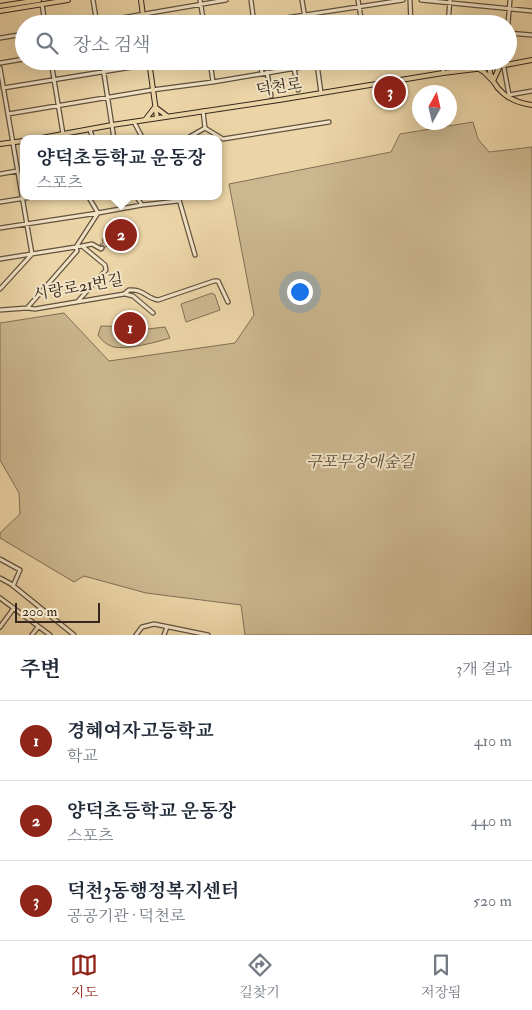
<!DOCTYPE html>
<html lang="ko">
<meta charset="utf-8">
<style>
body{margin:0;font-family:"IM FELL Double Pica","Noto Serif KR",serif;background:#f6f6f7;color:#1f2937}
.compass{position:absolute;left:412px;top:85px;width:45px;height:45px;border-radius:50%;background:#fff;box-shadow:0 5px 20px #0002;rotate:8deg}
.scale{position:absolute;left:15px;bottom:12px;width:85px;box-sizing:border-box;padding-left:5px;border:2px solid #35271e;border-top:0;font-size:14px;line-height:18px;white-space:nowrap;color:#35271e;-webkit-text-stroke:4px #f2e3c5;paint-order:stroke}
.you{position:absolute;left:299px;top:291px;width:18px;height:18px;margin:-12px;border:4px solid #fff;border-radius:50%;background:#1a73e8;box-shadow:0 0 0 8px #1a73e833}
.badge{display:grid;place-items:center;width:32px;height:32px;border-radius:50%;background:#8f2418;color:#fff;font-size:16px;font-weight:700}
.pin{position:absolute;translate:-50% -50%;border:2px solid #fff;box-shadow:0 1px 5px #0006}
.popup{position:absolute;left:20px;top:135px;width:202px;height:65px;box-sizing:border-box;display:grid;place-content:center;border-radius:10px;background:#fff;filter:drop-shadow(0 1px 4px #0005);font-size:16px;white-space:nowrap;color:#747a83}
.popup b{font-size:19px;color:#1f2937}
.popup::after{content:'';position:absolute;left:50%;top:100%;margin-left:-10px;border:10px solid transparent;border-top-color:#fff}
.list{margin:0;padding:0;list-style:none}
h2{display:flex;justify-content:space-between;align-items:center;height:65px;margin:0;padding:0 20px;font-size:21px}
h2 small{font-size:16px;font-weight:400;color:#747a83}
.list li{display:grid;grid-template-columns:32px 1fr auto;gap:15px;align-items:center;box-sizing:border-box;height:80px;padding:0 20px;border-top:1px solid #e0e1e3}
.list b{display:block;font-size:19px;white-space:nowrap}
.list p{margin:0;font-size:16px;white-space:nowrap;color:#747a83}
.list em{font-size:16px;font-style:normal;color:#747a83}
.icon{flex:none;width:28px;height:28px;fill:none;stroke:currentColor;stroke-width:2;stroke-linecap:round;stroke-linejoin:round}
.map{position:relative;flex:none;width:532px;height:635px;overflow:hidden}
.search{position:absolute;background:#fff;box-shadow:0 5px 20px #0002;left:15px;right:15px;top:15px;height:55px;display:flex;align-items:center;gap:12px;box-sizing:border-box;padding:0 18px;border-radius:28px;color:#747a83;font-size:19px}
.sheet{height:305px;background:#fff}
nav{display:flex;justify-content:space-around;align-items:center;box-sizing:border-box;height:70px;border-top:1px solid #e0e1e3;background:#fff;font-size:14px;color:#747a83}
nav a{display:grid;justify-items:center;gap:2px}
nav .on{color:#8f2418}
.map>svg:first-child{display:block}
.green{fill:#ccb78f;stroke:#806f56}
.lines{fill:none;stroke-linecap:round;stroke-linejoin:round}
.minor-casing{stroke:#625240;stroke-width:5.5}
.major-casing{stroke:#35271e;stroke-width:6}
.minor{stroke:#f2e3c5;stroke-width:3}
.major{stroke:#ebd4a6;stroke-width:4}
.labels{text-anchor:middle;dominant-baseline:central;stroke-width:4;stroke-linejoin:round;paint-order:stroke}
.street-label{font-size:16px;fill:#35271e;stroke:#f2e3c5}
.park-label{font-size:16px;font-style:italic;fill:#5b4b3a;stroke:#f2e3c5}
</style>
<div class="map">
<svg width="532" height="635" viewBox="0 0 532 635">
<rect width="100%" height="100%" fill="#ebd4a6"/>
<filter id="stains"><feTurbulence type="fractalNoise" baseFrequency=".004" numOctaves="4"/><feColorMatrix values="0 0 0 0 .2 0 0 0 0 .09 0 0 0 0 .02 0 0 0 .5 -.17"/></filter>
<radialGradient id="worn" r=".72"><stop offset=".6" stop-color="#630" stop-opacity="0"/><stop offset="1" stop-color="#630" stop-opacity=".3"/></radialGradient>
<path class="green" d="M473 122 478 139 489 152 532 147V635H245L241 605 146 593 84 576 74 582 0 538V533L20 514 19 493 0 460V323L64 313 109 361 235 343 254 315 229 184 391 152 400 134Z
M133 222 138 237 102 248 100 244 103 243 102 240 107 232Z
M212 293 215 295 220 310 186 322 181 304Z
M101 326 135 327 139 330 165 327 170 338C157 342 127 350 114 347 107 345 102 341 98 335Z"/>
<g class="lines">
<g class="minor-casing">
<path id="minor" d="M93 0 97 24
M200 0 204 24
M251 0 254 23
M302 0 306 24
M358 0 362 24
M410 0 411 24
M421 0 532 11
M42 4 45 24
M86 24 226 0
M246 24 403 0
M448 24 450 0
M508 24 510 0
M508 33 532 35
M0 38 24 34
M51 61 63 134
M102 61 114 139
M210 61 213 82
M260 61 262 73
M504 61V68L509 95 508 97
M0 63 24 59
M317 64 321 93
M0 68 32 254 0 289
M294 68 298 90
M267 72 271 96
M443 73V61
M3 88 145 65 149 66 178 61
M509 95 532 91
M8 114 152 90 213 82 338 61
M134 122 143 139
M205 128 223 139 329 122
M90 130 93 139
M186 139 205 128 203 111
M0 174 17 171
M136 196 142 205
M178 196 195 255
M0 202 38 196
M0 228 98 213 142 205 178 201
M82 246 92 244 101 249 102 248
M76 247 98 213 88 196
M0 259 82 246 105 265 106 270 78 301
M125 294 133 296 153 313
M28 307 77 251 76 247
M0 310 27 308 35 309 124 294 129 290C144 289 146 298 158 300L214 281H218L219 283 228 302
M0 559 20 570 13 586
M0 578 11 584 74 635
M0 598 50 635
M0 627 14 608
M32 635 38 627
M136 635 142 627 154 624 208 635
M164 635 167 627"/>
</g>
<g class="major-casing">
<path id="major" d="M141 0 144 24
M0 6 39 0
M0 11 68 0
M149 61 157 118
M489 67C492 90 510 102 532 105
M477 68 484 72 493 81 500 66
M145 120 155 107 167 116
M36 139 112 125 279 100 443 73 500 66 532 60
M0 144 23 141"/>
</g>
<use href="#minor" class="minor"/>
<use href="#major" class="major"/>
</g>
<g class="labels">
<g class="street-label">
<text transform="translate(279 87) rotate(-9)">덕천로</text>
<text transform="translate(78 287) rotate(-10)">시랑로21번길</text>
</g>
<g class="park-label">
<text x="360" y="462">구포무장애숲길</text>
</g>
</g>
<rect width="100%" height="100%" filter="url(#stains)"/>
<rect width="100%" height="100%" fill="url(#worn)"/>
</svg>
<svg class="compass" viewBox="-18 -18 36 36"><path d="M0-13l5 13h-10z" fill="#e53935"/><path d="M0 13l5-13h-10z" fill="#747a83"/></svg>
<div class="scale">200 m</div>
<div class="you"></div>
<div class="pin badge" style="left:130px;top:328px">1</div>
<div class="pin badge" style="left:121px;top:235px">2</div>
<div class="popup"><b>양덕초등학교 운동장</b>스포츠</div>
<div class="pin badge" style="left:390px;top:92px">3</div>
<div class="search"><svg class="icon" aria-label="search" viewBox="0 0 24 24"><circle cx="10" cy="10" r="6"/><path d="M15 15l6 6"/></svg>장소 검색</div>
</div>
<section class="sheet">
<h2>주변<small>3개 결과</small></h2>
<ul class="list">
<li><span class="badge">1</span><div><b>경혜여자고등학교</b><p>학교</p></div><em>410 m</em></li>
<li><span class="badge">2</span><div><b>양덕초등학교 운동장</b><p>스포츠</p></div><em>440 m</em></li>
<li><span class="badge">3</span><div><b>덕천3동행정복지센터</b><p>공공기관 · 덕천로</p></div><em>520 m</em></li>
</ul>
</section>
<nav>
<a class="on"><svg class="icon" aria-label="map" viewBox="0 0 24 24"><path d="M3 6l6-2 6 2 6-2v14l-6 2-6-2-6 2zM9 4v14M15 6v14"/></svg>지도</a>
<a><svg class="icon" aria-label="directions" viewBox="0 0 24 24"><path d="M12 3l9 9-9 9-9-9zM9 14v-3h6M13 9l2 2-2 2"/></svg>길찾기</a>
<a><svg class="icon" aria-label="saved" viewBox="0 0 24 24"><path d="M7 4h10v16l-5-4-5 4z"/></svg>저장됨</a>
</nav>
